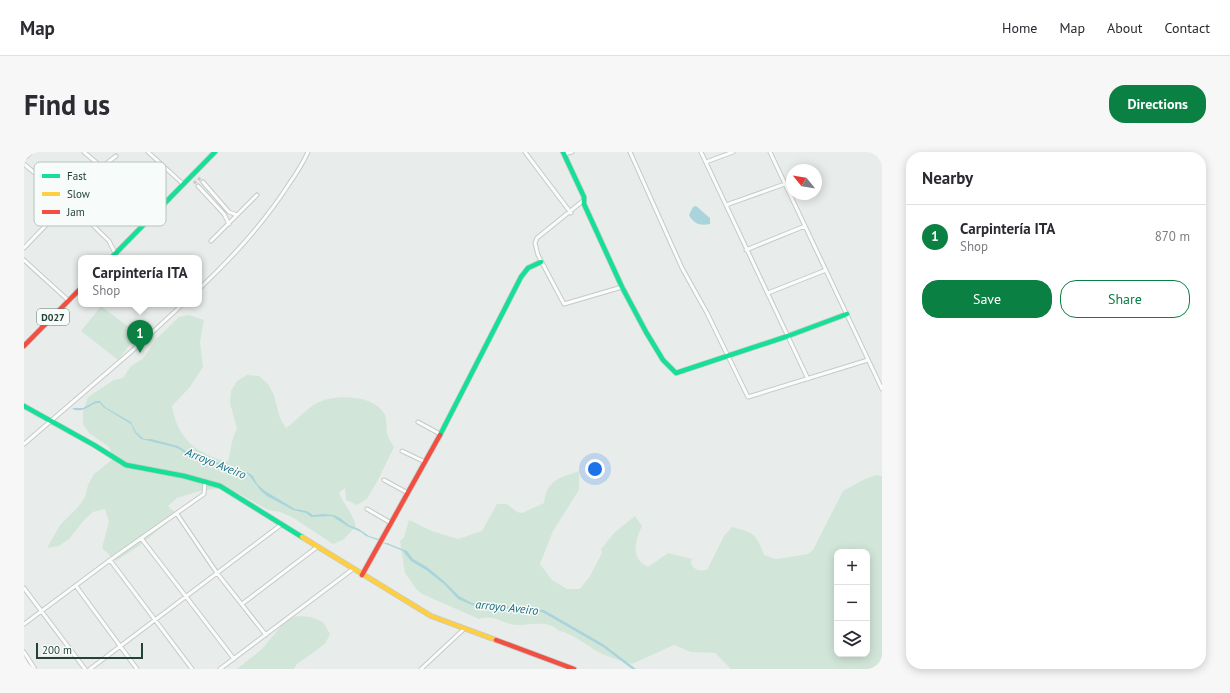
<!DOCTYPE html>
<meta charset="utf-8">
<style>
body{margin:0;font-family:"PT Sans",sans-serif;background:#f7f7f7;color:#2b2b33}
.controls{position:absolute;right:12px;bottom:12px;display:grid;overflow:hidden;border-radius:8px;box-shadow:0 2px 10px #0003}
.controls button{width:36px;height:36px;display:grid;place-items:center;padding:0;border:0;border-bottom:1px solid #e1e1e2;background:#fff;color:#2b2b33;font:20px sans-serif}
.compass{position:absolute;left:762px;top:12px;width:36px;height:36px;border-radius:50%;background:#fff;box-shadow:0 2px 10px #0003;rotate:300deg}
.scale{position:absolute;left:12px;bottom:10px;width:107px;box-sizing:border-box;padding-left:4px;border:2px solid #24423a;border-top:0;font-size:11px;line-height:14px;white-space:nowrap;color:#24423a;-webkit-text-stroke:3px #f7fbf9;paint-order:stroke}
.you{position:absolute;left:571px;top:317px;width:14px;height:14px;margin:-10px;border:3px solid #fff;border-radius:50%;background:#1a73e8;box-shadow:0 0 0 6px #1a73e833}
.badge{display:grid;place-items:center;width:26px;height:26px;border-radius:50%;background:#0b8043;color:#fff;font-size:13px;font-weight:700}
.pin{position:absolute;translate:-50% -33px;filter:drop-shadow(0 1px 2px #0008)}
.pin::after{content:'';position:absolute;top:21px;width:14px;height:12px;background:inherit;clip-path:polygon(0 0,100% 0,50% 100%)}
.popup{position:absolute;left:54px;top:103px;width:124px;height:52px;box-sizing:border-box;display:grid;place-content:center;border-radius:8px;background:#fff;filter:drop-shadow(0 1px 3px #0005);font-size:13px;white-space:nowrap;color:#7c7c81}
.popup b{font-size:15px;color:#2b2b33}
.popup::after{content:'';position:absolute;left:50%;top:100%;margin-left:-8px;border:8px solid transparent;border-top-color:#fff}
.list{margin:0;padding:0;list-style:none}
h2{display:flex;justify-content:space-between;align-items:center;height:52px;margin:0;padding:0 16px;font-size:17px}
h2 small{font-size:13px;font-weight:400;color:#7c7c81}
.list li{display:grid;grid-template-columns:26px 1fr auto;gap:12px;align-items:center;box-sizing:border-box;height:64px;padding:0 16px;border-top:1px solid #e1e1e2}
.list b{display:block;font-size:15px;white-space:nowrap}
.list p{margin:0;font-size:13px;white-space:nowrap;color:#7c7c81}
.list em{font-size:13px;font-style:normal;color:#7c7c81}
.actions{display:flex;gap:8px;padding:12px 16px}
.actions a{flex:1;padding:9px 0;border:1px solid #0b8043;border-radius:16px;text-align:center;font-size:14px;color:#0b8043}
.actions .main{background:#0b8043;color:#fff}
.icon{flex:none;width:22px;height:22px;fill:none;stroke:currentColor;stroke-width:2;stroke-linecap:round;stroke-linejoin:round}
.map{position:relative;flex:none;width:858px;height:517px;overflow:hidden;border-radius:16px}
header{display:flex;align-items:center;gap:24px;box-sizing:border-box;height:56px;padding:0 20px;background:#fff;border-bottom:1px solid #e1e1e2}
header strong{font-size:19px}
nav{display:flex;gap:22px;margin-inline-start:auto;font-size:14px}
.intro{display:flex;align-items:center;justify-content:space-between;box-sizing:border-box;height:96px;padding:0 24px}
h1{margin:0;font-size:28px}
.button{padding:10px 18px;border-radius:16px;background:#0b8043;color:#fff;font-size:14px;font-weight:700}
main{display:flex;gap:24px;padding:0 24px}
aside{flex:1;background:#fff;border-radius:16px;box-shadow:0 2px 10px #0003}
.map>svg:first-child{display:block}
.green{fill:#d1e6d8;fill-rule:evenodd}
.water{fill:#a9d4db}
.lines{fill:none;stroke-linecap:round;stroke-linejoin:round}
.stream{stroke:#a9d4db;stroke-width:1}
.street-tunnel{stroke:#c1cbc8;stroke-width:3;stroke-dasharray:3 1.5;stroke-linecap:butt}
.street-casing{stroke:#c5cac8;stroke-width:5}
.fast-casing{stroke:#c3cbc8;stroke-width:6}
.slow-casing{stroke:#c3cbc8;stroke-width:6}
.jam-casing{stroke:#c3cbc8;stroke-width:6}
.street{stroke:#fcfcfc;stroke-width:3}
.fast{stroke:#16e098;stroke-width:4.5}
.slow{stroke:#ffcf43;stroke-width:4.5}
.jam{stroke:#f24e42;stroke-width:4.5}
.labels{text-anchor:middle;dominant-baseline:central;stroke-width:3;stroke-linejoin:round;paint-order:stroke}
.shield{fill:#f7fbf9;stroke:#637a73;stroke-width:1}
.shield-label{font-size:10px;font-weight:bold;fill:#24423a}
.water-label{font-size:12px;font-style:italic;fill:#1c6f80;stroke:#f7fbf9}
.key{fill:#f7fbf9;stroke:#b8c4c0;stroke-width:1}
.key-label{font-size:11px;fill:#24423a}
</style>
<header>
<strong>Map</strong>
<nav><a>Home</a><a>Map</a><a>About</a><a>Contact</a></nav>
</header>
<div class="intro"><h1>Find us</h1><a class="button">Directions</a></div>
<main>
<div class="map">
<svg width="858" height="517" viewBox="0 0 858 517">
<rect width="100%" height="100%" fill="#e8edeb"/>
<path class="green" d="M77 154 114 182 94 208 57 179Z
M165 163 180 168 176 190 179 215 166 235 148 254C154 288 172 301 204 310 207 299 207 287 213 277L206 251 207 239 213 229 223 223 235 224 244 232 250 243 256 266 262 276C271 270 284 255 293 251 311 242 350 242 361 263 363 267 362 276 363 281 364 286 367 290 370 295L355 326 343 347 333 353 322 348 321 336 315 341C321 354 328 360 332 374L320 387 309 392 268 365 256 360 244 358 214 341 203 339 197 336 176 339 153 346 144 354 153 362 115 394 92 409 78 396 85 370 81 357 69 360 60 368 45 387 35 394 23 396 36 373 54 355 61 345 64 333 70 322 90 306 85 295 65 281 59 272V259L64 245 90 228 99 226 107 214 117 208 121 204 132 187 155 165Z
M555 319V338L529 379 516 412 528 428 543 437H556L566 424 578 401 577 397 591 380 611 364 618 374C611 389 606 406 624 415L644 401 668 407 667 412C672 419 675 419 683 418L700 384 708 375C730 381 732 381 740 403L752 407 784 402 789 398 795 386 819 339 841 327 852 323 858 324V517H707L691 501 667 500 650 493 608 512C598 509 588 506 578 502 566 496 547 480 535 479 523 467 507 474 492 473 477 472 472 462 455 467L398 442 393 438 381 421 376 389 380 385 385 368 408 379 434 387 458 379 473 352H483L493 360 498 361 520 351C523 327 536 326 555 319ZM813 400H843V502H813Z
M273 464 287 465 299 470 306 482 301 492 273 512 270 517H213L238 497 262 468Z"/>
<path class="water" d="M672 54 686 66V72C676 74 670 72 665 63L669 55Z
M72 249H76L81 255 107 270 112 280 120 287H127L154 294 168 303 178 304 186 308 225 321 229 324 233 332 241 339 271 357 283 359 289 363 300 362 310 363 316 366 325 373 335 377 345 384 355 387 356 389 342 384 337 380 323 374 308 364 287 365 282 361 269 358 243 344 237 339 224 322 189 311 176 305 164 303 155 297 150 295 117 287 111 281 107 272 79 255 76 251C66 250 62 262 48 257L50 256H59Z
M363 391 383 399 389 407 403 415 420 429 435 444 448 451 462 453V455L448 453 434 447 420 432 402 418 387 409 379 399 362 392Z
M466 453 520 458 579 492 612 517H608L579 495 518 460 466 455Z"/>
<g class="lines">
<path class="stream" d="M360 391 364 392"/>
<path class="street-tunnel" d="M174 26 179 30
M170 29 174 34"/>
<g class="street-casing">
<path id="street" d="M60 0 131 60
M124 0 159 32
M501 0 547 61
M606 0 658 116 683 161 724 245 844 208
M677 0 784 227
M746 0 858 237
M540 2 548 0
M0 7 7 0
M682 10 709 0
M0 12 44 49 85 89 91 101
M179 30 205 60 213 63
M174 34 200 62 205 72
M560 48 513 86 511 91 514 103 540 152 598 135
M702 53 761 32
M187 89 233 43
M0 96 78 15 92 4
M722 98 781 74
M0 108 45 149
M175 137C209 105 240 71 265 32 272 22 279 11 284 0
M744 141 802 118
M394 270 416 282
M0 292 108 199 159 152
M378 299 401 310
M360 328 384 341
M343 357 367 371
M153 362 193 421 242 483
M117 386 210 507
M86 408 168 517
M52 434 113 517
M0 436 61 517
M218 452 293 395
M0 472 86 408 180 342 181 330
M0 500 11 517
M66 517 258 372
M196 517 329 417
M397 517 440 477"/>
</g>
<g class="fast-casing">
<path id="fast" d="M539 0 560 45V52L598 135 622 180 639 208 652 221 764 184 823 162
M87 106 191 0
M0 254 70 293 102 313 160 324 196 334 278 385
M416 283 497 125 504 116 517 110"/>
</g>
<g class="slow-casing">
<path id="slow" d="M278 385 407 464 472 488"/>
</g>
<g class="jam-casing">
<path id="jam" d="M0 194 57 136
M338 423 416 283
M472 488 550 517"/>
</g>
<use href="#street" class="street"/>
<use href="#fast" class="fast"/>
<use href="#slow" class="slow"/>
<use href="#jam" class="jam"/>
</g>
<g class="labels">
<rect class="shield" x="13" y="157" width="32" height="16" rx="3"/>
<g class="shield-label">
<text x="29" y="165">D027</text>
</g>
<g class="water-label">
<text transform="translate(192 311) rotate(22)">Arroyo Aveiro</text>
<text transform="translate(483 455) rotate(6)">arroyo Aveiro</text>
</g>
</g>
<rect x="10" y="10" width="132" height="64" rx="6" class="key"/>
<rect x="18" y="22" width="18" height="4" fill="#16e098"/>
<rect x="18" y="40" width="18" height="4" fill="#ffcf43"/>
<rect x="18" y="58" width="18" height="4" fill="#f24e42"/>
<g class="key-label">
<text x="43" y="28">Fast</text>
<text x="43" y="46">Slow</text>
<text x="43" y="64">Jam</text>
</g>
</svg>
<div class="controls">
<button>+</button>
<button>−</button>
<button><svg class="icon" aria-label="layers" viewBox="0 0 24 24"><path d="M12 4l9 5-9 5-9-5zM3 14l9 5 9-5"/></svg></button>
</div>
<svg class="compass" viewBox="-18 -18 36 36"><path d="M0-13l5 13h-10z" fill="#e53935"/><path d="M0 13l5-13h-10z" fill="#7c7c81"/></svg>
<div class="scale">200 m</div>
<div class="you"></div>
<div class="pin badge" style="left:116px;top:201px">1</div>
<div class="popup"><b>Carpintería ITA</b>Shop</div>
</div>
<aside>
<h2>Nearby<small></small></h2>
<ul class="list">
<li><span class="badge">1</span><div><b>Carpintería ITA</b><p>Shop</p></div><em>870 m</em></li>
</ul>
<div class="actions"><a class="main">Save</a><a>Share</a></div>
</aside>
</main>
